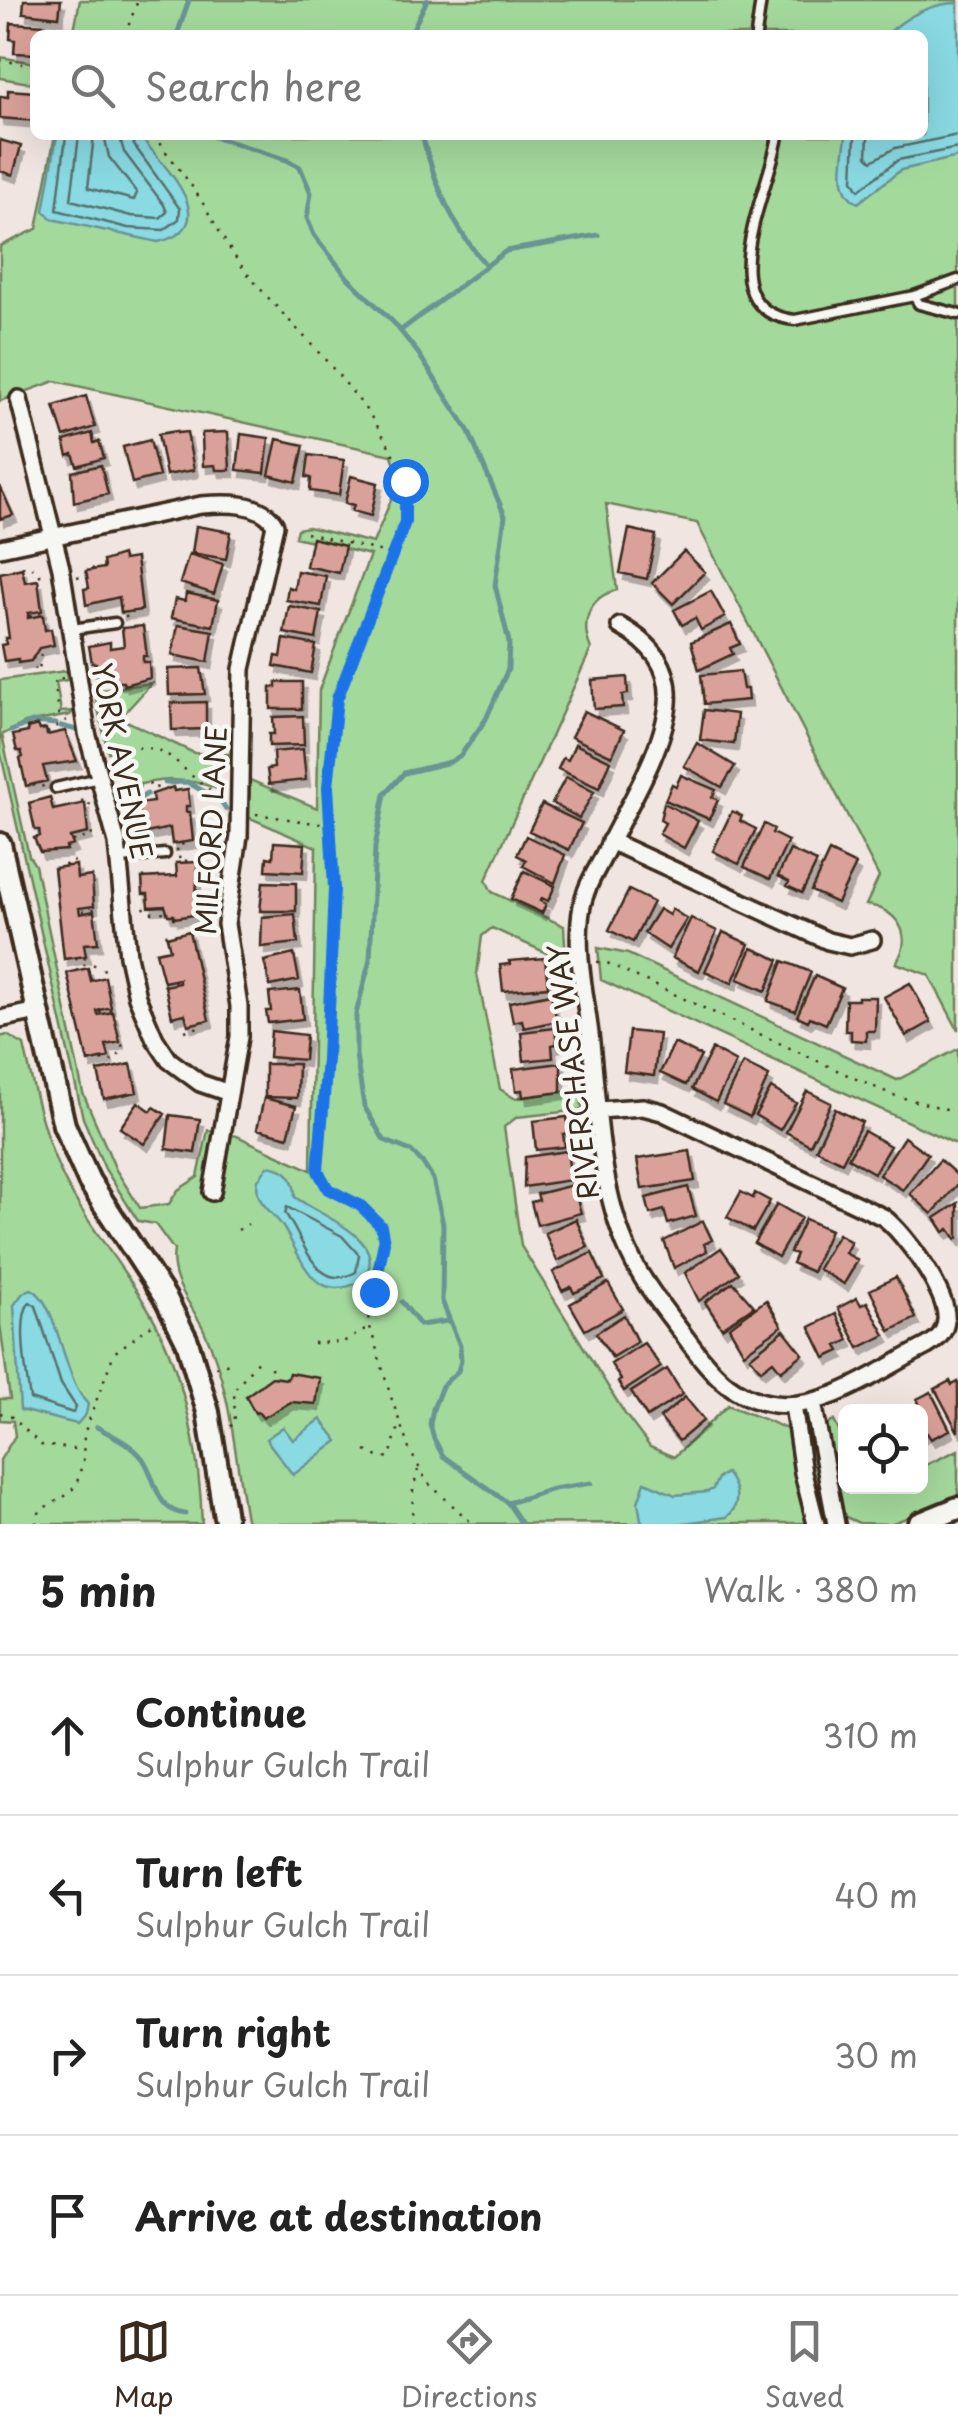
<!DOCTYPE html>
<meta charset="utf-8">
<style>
body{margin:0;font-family:"Playpen Sans",sans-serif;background:#f6f6f6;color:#222}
.controls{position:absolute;right:30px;bottom:30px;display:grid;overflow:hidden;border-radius:15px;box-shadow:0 10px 40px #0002}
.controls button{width:90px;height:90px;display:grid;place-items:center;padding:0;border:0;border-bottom:2px solid #e0e0e0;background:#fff;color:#222;font:50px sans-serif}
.stop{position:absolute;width:30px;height:30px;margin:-22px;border:8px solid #1a73e8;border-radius:50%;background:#fff}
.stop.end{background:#1a73e8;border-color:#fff;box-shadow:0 2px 10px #0008}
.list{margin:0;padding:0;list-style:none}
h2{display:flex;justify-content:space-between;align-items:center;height:130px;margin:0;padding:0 40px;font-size:42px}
h2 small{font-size:32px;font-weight:400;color:#767676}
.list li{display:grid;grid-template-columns:65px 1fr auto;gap:30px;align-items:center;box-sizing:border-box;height:160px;padding:0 40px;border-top:2px solid #e0e0e0}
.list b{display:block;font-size:38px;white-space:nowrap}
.list p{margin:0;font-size:32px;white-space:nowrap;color:#767676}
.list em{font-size:32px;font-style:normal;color:#767676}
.icon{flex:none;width:55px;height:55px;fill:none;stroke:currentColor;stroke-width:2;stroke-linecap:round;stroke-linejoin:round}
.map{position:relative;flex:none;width:958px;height:1524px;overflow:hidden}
.search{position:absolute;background:#fff;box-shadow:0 10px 40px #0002;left:30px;right:30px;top:30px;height:110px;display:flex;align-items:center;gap:25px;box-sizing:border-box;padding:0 35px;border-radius:15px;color:#767676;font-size:38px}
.sheet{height:770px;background:#fff}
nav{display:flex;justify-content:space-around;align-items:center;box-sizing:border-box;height:140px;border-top:2px solid #e0e0e0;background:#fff;font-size:28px;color:#767676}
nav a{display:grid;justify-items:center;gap:5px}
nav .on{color:#3b2a1e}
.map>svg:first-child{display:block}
.green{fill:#a4d99c;stroke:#70825d;stroke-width:2.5}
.water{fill:#89dae3;stroke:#6a9494;stroke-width:2.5}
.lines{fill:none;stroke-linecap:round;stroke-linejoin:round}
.shore{stroke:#5a706d;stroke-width:2.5}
.stream{stroke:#6a9494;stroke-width:5}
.building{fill:#daa19a;stroke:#3b2a1e;stroke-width:2.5;filter:url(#shadow)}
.service-casing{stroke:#3b2a1e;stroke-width:15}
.minor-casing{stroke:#3b2a1e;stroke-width:22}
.tertiary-casing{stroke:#3b2a1e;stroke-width:28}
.path{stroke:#3b2a1e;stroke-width:2.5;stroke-dasharray:2.5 8;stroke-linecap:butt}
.service{stroke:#f6f6f2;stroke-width:8}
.minor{stroke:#f6f6f2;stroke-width:15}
.tertiary{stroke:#f6f6f2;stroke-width:20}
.route{stroke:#1a73e8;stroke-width:12}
.labels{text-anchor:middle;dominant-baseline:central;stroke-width:9;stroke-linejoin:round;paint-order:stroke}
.street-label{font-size:28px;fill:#3b2a1e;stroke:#f6f6f2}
</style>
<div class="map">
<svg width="958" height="1524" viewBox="0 0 958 1524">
<defs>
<filter id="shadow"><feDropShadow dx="4" dy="7" stdDeviation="0" flood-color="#0004"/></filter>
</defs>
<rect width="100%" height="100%" fill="#f0e5e0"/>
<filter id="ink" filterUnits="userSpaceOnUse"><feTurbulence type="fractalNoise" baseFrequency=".01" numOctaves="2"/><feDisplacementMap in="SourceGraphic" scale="20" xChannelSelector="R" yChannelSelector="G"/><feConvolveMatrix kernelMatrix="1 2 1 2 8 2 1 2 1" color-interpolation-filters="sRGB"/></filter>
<g filter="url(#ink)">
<path class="green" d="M80 0H958V1030L929 975 896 963C915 935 896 908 866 905L879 877 697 523 606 504 617 590C588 597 580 623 591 649L486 880 492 892 564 926 566 962 492 928 482 936 477 974 500 1089 514 1098 581 1090 582 1110 517 1117 504 1127 521 1246 625 1414 650 1447 674 1457 728 1405C750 1415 770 1420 790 1431L808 1523 250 1524 246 1519C235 1457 231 1386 203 1328 190 1302 169 1280 174 1250L155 1224 138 1221 105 1169 83 1118 0 750V680L66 671 67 680 56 682 61 712 73 711 70 715 25 723 2 735 29 856 35 865 83 1093 116 1170 140 1208 169 1204 178 1190 198 1177 208 1130 237 1136 311 1170 316 847 248 817 250 780 317 808 319 690 370 555 295 537 297 529 308 527 373 543 399 481 392 455 55 381 0 401V246L37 229 55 135H923V35H73Z
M0 57 35 63V84L0 78Z
M152 683 120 718 194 753 228 754V762H219L218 789C186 777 162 778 130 787L119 750 108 752 94 691Z
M598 948 628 954 897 1080 958 1049V1145L601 980Z
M7 1035 24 1045C34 1090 43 1135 63 1177 87 1225 123 1266 150 1312 185 1374 200 1457 202 1524H0V1460L15 1436 13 1421 0 1420V1399H10L0 1324V1037Z
M834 1421 845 1443 846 1486 868 1487 870 1491 880 1487 920 1486 921 1467 958 1450V1499L890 1524 859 1523 841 1515 823 1427Z
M805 1424 811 1428 830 1519 827 1524H823L806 1463Z"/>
<path class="water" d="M958 3V157L901 170 858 203C834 191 844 158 846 135H923V35H886C907 16 930 3 958 3Z
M57 135H139C162 164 228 226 158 242L52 219 44 211Z
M268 1166C287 1168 295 1178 295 1197 321 1217 392 1239 363 1280 313 1308 302 1257 283 1227 272 1210 253 1203 258 1180Z
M31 1289C58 1300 63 1380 88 1404L86 1414 77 1424 20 1410 14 1305 23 1293Z
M321 1419 338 1441 293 1475 266 1439 283 1427 293 1440Z
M726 1473C737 1486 742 1504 727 1517L676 1524H645L641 1520 638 1502 645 1482 675 1495 707 1492 713 1489 718 1478Z"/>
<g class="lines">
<path class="shore" d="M66 135 57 210 128 228 164 230 179 219 180 209 134 145 132 135
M79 135 71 200 131 216 160 218 167 212 164 205 124 152 119 135
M94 135 88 188 134 200 137 193 109 157 104 135
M855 135 853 180 859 190 898 160 958 148
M868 135 867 156 872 161 895 148 958 135
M287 1207 342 1236 359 1255 356 1272C315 1295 303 1236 285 1213Z
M30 1302 36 1306 61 1384 76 1407 73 1413 30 1399C27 1378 16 1316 30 1302Z"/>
<path class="stream" d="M177 35 189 0
M410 35 427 0
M209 135 287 160 300 167 311 193 307 218 314 235 348 278 394 323 418 353 468 430 505 516 495 585 509 642 508 669 486 719 461 755 450 762 404 773 385 794 375 847 370 960 356 1014V1055L364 1106 384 1140 411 1151 422 1162 433 1179 443 1224 442 1301 460 1346 461 1361 458 1371 442 1386 433 1409 430 1424 434 1439 443 1456 508 1503 522 1524
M422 135C435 184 452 227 486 265
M400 331 506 251 598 235
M61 726 77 730
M11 731 32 722 56 724
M165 783 187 782 215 798
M219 798 226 809
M135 801 147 794
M402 1302 420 1325 448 1321
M97 1427C113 1436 132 1444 143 1459 157 1479 155 1511 185 1514
M508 1503 553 1489 591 1483"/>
</g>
<path class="building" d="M24 0H61L59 17 23 13Z
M11 23 46 25 45 35H35V54L14 53 15 40 10 39Z
M8 90 35 92V121L0 118V96L8 97Z
M0 140 21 146 13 175 0 171Z
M86 396 95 427 64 437 54 406Z
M177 431V433L187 432 194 470 166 475 158 434Z
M228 432 230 470H216L215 465 203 466 202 433Z
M92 433 94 443 99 441 104 458 77 466 73 454 68 456 64 441Z
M241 434 269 438 265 473 237 470Z
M277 439 304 445 296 482 269 475Z
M150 440 159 476 132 483 123 447Z
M309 455 344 460 339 495 310 491 311 478 306 477Z
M101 465 108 494 74 502 72 472Z
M351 476 378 483 371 516 352 511 354 505 345 503Z
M0 486 13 515 0 519Z
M196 526 231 532 226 559 192 553Z
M629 529 656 535 647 579 620 573Z
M312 538 345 546 339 573 306 566Z
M684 551 705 572 673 604 652 583Z
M189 554 223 564 214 594 180 583Z
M122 555 123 560 136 558 142 610 121 613 119 597 86 605 84 589 89 588 86 571 104 568 103 561Z
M22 568 25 582 38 580 42 611 28 613V618L43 615 45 630 51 629 54 645 39 648 31 661 18 663V659L4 661 1 645 6 644 5 638H9L0 573Z
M297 571 326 576 321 606 286 600 288 587 294 589Z
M711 591 725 617 701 630 695 618 682 625 674 610Z
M186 593 218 600 213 626 171 618 175 599 185 601Z
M289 606 321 612 316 639 284 633Z
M731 624 740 644 730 648 733 654 699 670 691 642Z
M178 625 213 631 208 662 172 655Z
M143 626 147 656H143V662H149L150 678 124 685 123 682H118L113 674 98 676 96 663H92L89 646 110 642V648L124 646 122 628Z
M284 639 316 645 311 673 274 666 276 656 281 657Z
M201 668 205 694 169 695 168 669Z
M740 671 743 689H747L748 700 704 704 701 675Z
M627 677 628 694 622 695 623 707 594 709 592 680Z
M276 682H302V709H271V687H276Z
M206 702V729L172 730 171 703Z
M704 710 737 714 734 744 700 740Z
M584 711 624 730 612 756 571 737Z
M303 716 304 745 269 746V734H274L273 717Z
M38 725 40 730 46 729 47 735 65 731 77 761 43 766 47 781 26 786 20 758 23 757 21 751H17L13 735 28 732 27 728Z
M697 743 735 766 722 787 684 766Z
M575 744 611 761 599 788 558 769 563 758 568 760Z
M303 749 306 780 269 784 267 769 274 768 273 752Z
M681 775 716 790 712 797 718 800 709 819 665 800 672 784 676 786Z
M566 777 594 792 579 818 552 803Z
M173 787 174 791 188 789 190 806H186V812H190L193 841 172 844 170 828 137 835 134 820 140 819 138 804 153 802 152 794Z
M50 797 53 810 85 803 88 833 70 837 73 845 66 847 67 850 40 852 34 838 40 836 39 830H35L29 803Z
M664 803 698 821 684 848 659 834 665 823 660 820Z
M542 804 582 823 569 850 529 831Z
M732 811 742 816 740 821 756 829 739 864 713 851Z
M764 824 774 829 772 833 788 841 770 879 744 867Z
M526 836 565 855 555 883 523 866 526 860 517 855Z
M274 842 305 844 303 872 266 870 267 857 273 858Z
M790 850 817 862 802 893 787 886 789 882 778 876Z
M829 852 856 865 837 903 811 891Z
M198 862 196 898H201V914L174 918V915H168L165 906 149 907 148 894H143L142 878 177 876 176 863Z
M76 865 77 878 92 876 94 906 79 908 80 914 94 911 98 943 84 944 86 956 64 959 54 868Z
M524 871 555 886 548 901 542 898 540 901 546 904 542 913 511 899Z
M263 882 296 883V911H260Z
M629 890 653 902 633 942 609 930Z
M659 909 669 915 672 909 687 919 668 949 644 933Z
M295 914 298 943 261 947 262 917Z
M691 918 717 931 699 971 672 958Z
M189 931 209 1020 188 1025 185 1014 172 1017 165 986 179 983V979L164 982 156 952 170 949 167 937Z
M723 932 749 944 732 983 705 971Z
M752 948 779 960 766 991 738 979Z
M294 954 299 980 270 986 264 961Z
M545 958 548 987 503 991 500 965 510 964 509 961Z
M783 961 811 972 795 1011 768 1001Z
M88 968 91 981 105 977 111 1007 97 1011 98 1015 113 1012 120 1042 106 1045 109 1057 88 1062 67 973Z
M815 976 842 988 826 1024 810 1017 808 1021 797 1016Z
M910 983 931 1022 906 1036 884 997Z
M300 990 303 1019 268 1023 266 1011H271L269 993Z
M551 994 557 1021 524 1028 522 1020 513 1022 509 1002Z
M858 997H876L875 1031H866V1041L851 1040V1031H845L846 1000H858Z
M555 1028 557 1044 552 1045 553 1058 524 1061 521 1032Z
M271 1031 306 1035 304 1060 269 1057Z
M629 1031 659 1034 654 1076 624 1072Z
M674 1043 701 1056 686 1085 660 1073Z
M712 1049 736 1062 716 1102 692 1089Z
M561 1063V1092L523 1097 522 1090 516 1091 513 1069Z
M743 1063 769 1076 750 1117 723 1104Z
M131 1064 137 1092 104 1099 98 1071Z
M265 1064H298L297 1098 265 1097Z
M771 1088 796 1103 780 1130 755 1115Z
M807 1091 831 1103 810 1145 786 1132Z
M264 1098 296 1106 288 1137 257 1129Z
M138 1102 151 1111 154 1107 165 1114 144 1144 120 1128Z
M835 1109 862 1122 842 1162 816 1149Z
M170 1115 200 1119 195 1153 166 1149Z
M567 1117 569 1133 563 1134 565 1147 536 1150 533 1121Z
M864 1131 890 1146 874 1173 848 1158Z
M904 1137 928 1154 903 1190 879 1175Z
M567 1151 571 1180 524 1187 525 1157Z
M690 1151 695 1181 642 1189 637 1159Z
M940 1160 958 1176V1184L932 1214 910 1194Z
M573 1185 581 1213 537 1225 531 1202 539 1200 537 1194Z
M688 1187 696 1216 668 1224 664 1210 650 1214 646 1198Z
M741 1192 753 1198 755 1193 770 1201 753 1231 727 1217Z
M958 1203V1238L956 1239 949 1229 944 1232 935 1218Z
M777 1204 801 1218 778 1257 754 1243Z
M576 1219 588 1247 557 1261 545 1233Z
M805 1219 830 1230 812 1272 792 1263 796 1254 790 1252Z
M703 1221 712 1240 704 1244 707 1251 674 1268 664 1241Z
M838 1234 851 1242 845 1253 858 1260 844 1284 818 1269Z
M721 1248 739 1273 699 1301 685 1273Z
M592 1253 604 1279 574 1293 571 1287 562 1291 553 1272Z
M896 1277 916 1318 890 1331 870 1290Z
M733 1282 754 1306 722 1328 705 1302Z
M608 1283 623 1309 585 1330 570 1304Z
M857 1298 861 1305 867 1302 885 1335 859 1348 838 1308Z
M766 1300 782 1326 744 1353 729 1327Z
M836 1314 849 1340 837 1346 840 1351 825 1358 810 1327Z
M624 1315 637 1342 612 1357 596 1333Z
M784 1330 803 1354 781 1371 773 1361 761 1370 750 1357Z
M644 1343 661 1367 624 1391 618 1382 621 1380 611 1364Z
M667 1369 683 1394 647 1417 631 1392Z
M289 1373 320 1378 316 1404 291 1402 263 1418 258 1412 255 1413 246 1396 272 1377 287 1379Z
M950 1381 952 1385 958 1382V1432L935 1389Z
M931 1392 950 1430 931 1439 927 1433 920 1436V1412L908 1409 919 1403 917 1399Z
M685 1397 704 1420 679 1441 660 1418Z"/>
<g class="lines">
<g class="service-casing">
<path id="service" d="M756 35 761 0
M778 135C772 186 703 310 795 320L914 296 958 280
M914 296 919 304 958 314
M72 629 115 623
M56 788 99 778
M120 858 165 854"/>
</g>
<g class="minor-casing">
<path id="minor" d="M19 399 61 568 87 733 117 843 128 956 137 997 155 1039 169 1060 200 1083 229 1093
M0 548 201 505C225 503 262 501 275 525L242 669 239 836 226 924 239 1006V1037L212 1192
M610 841 828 941 850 946 872 940
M0 1019 38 1011
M599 1110 643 1107 662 1112 883 1217C904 1232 949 1294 946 1320 945 1333 937 1340 927 1346 881 1369 827 1411 774 1404 732 1398 709 1370 686 1338 668 1314 648 1290 634 1263 598 1194 599 1110 590 1034 585 993 574 947 582 906 585 888 595 873 603 857 624 812 663 753 668 704 671 666 651 643 620 626
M813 1402 836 1524
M793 1405 803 1473 816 1524"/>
</g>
<g class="tertiary-casing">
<path id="tertiary" d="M0 844 64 1125 89 1181 166 1299 187 1341 208 1412 225 1517
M919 1524 958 1508"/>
</g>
<path class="path" d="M125 35 138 0
M0 60 35 66
M153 135C168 155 185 175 199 197 214 221 226 246 244 269 292 332 422 438 405 521L341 686 332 726 328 787 333 913 327 1059 318 1171 327 1189 361 1205 381 1227 383 1253 368 1320 390 1394 409 1449 427 1482 473 1524
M306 533 391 554
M12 570 29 565 40 575 42 581
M77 577 86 575 85 570 104 567
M29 616 45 613
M125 617 132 616V612
M33 657 36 671H39L41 652
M94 675 97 674 98 680 117 678
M63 678 54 680 59 714 67 713
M47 733 70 718
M117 751C173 736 176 772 216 793
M34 784 35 788 44 786
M128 790 155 783 158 793
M81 801 88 800 90 806 86 807
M256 814 327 825
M136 831 135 836 144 840
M72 841 92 836 91 831
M176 850 183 849 182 842
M178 858 186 857V863
M65 866 67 861 79 862
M144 878V873L148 872
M144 907 147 913 167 912
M82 911 97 909
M165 935 177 934
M76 957V960L89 957
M597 962 607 963 867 1084 896 1096 958 1112
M78 971 77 967 90 963 105 970 107 977
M163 985 176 982
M99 1012 114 1009
M185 1031 199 1027 198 1023
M102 1059 103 1062 116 1060 123 1048 121 1041
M238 1230 248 1224
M313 1343 343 1342 369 1328
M215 1367 233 1362
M271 1367 272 1377
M0 1413 12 1417 41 1445 82 1450
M230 1426 235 1424 234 1390 258 1360
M366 1451 380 1458 390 1457 397 1431 401 1429
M36 1524 40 1510 64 1497 76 1486 83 1461 84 1434 114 1353 156 1322
M412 1524 413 1490 418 1470"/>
<use href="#service" class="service"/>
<use href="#minor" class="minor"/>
<use href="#tertiary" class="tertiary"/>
</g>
</g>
<g class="lines" filter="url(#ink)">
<path class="route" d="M374 1292 384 1242 381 1226 361 1206 328 1189 318 1171 327 1059 334 888 328 787 337 699 405 522V481"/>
</g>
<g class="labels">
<g class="street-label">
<text transform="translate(123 761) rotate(78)">YORK AVENUE</text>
<text transform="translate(210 830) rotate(-87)">MILFORD LANE</text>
<text transform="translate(572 1072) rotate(-97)">RIVERCHASE WAY</text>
</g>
</g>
</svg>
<div class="controls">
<button><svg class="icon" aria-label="locate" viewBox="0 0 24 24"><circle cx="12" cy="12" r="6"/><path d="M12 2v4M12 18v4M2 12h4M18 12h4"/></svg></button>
</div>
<div class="stop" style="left:405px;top:481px"></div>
<div class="stop end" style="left:374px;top:1292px"></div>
<div class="search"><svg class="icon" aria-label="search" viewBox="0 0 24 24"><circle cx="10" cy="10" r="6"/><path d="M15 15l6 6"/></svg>Search here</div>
</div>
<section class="sheet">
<h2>5 min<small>Walk · 380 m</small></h2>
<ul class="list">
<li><svg class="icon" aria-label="ahead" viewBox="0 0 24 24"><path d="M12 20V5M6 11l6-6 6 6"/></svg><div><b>Continue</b><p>Sulphur Gulch Trail</p></div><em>310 m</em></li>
<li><svg class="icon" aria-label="left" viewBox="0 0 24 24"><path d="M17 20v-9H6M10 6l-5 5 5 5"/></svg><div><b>Turn left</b><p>Sulphur Gulch Trail</p></div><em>40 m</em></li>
<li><svg class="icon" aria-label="right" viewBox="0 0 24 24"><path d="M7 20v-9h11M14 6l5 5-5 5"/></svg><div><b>Turn right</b><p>Sulphur Gulch Trail</p></div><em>30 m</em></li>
<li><svg class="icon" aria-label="arrive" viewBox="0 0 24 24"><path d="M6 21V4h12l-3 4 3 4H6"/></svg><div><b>Arrive at destination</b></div></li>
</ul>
</section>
<nav>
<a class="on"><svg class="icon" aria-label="map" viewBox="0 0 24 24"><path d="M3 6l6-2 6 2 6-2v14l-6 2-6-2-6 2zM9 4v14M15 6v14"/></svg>Map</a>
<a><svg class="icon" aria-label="directions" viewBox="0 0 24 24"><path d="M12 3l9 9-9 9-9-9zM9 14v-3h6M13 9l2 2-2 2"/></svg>Directions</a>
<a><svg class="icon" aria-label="saved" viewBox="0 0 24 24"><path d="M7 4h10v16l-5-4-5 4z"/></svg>Saved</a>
</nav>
